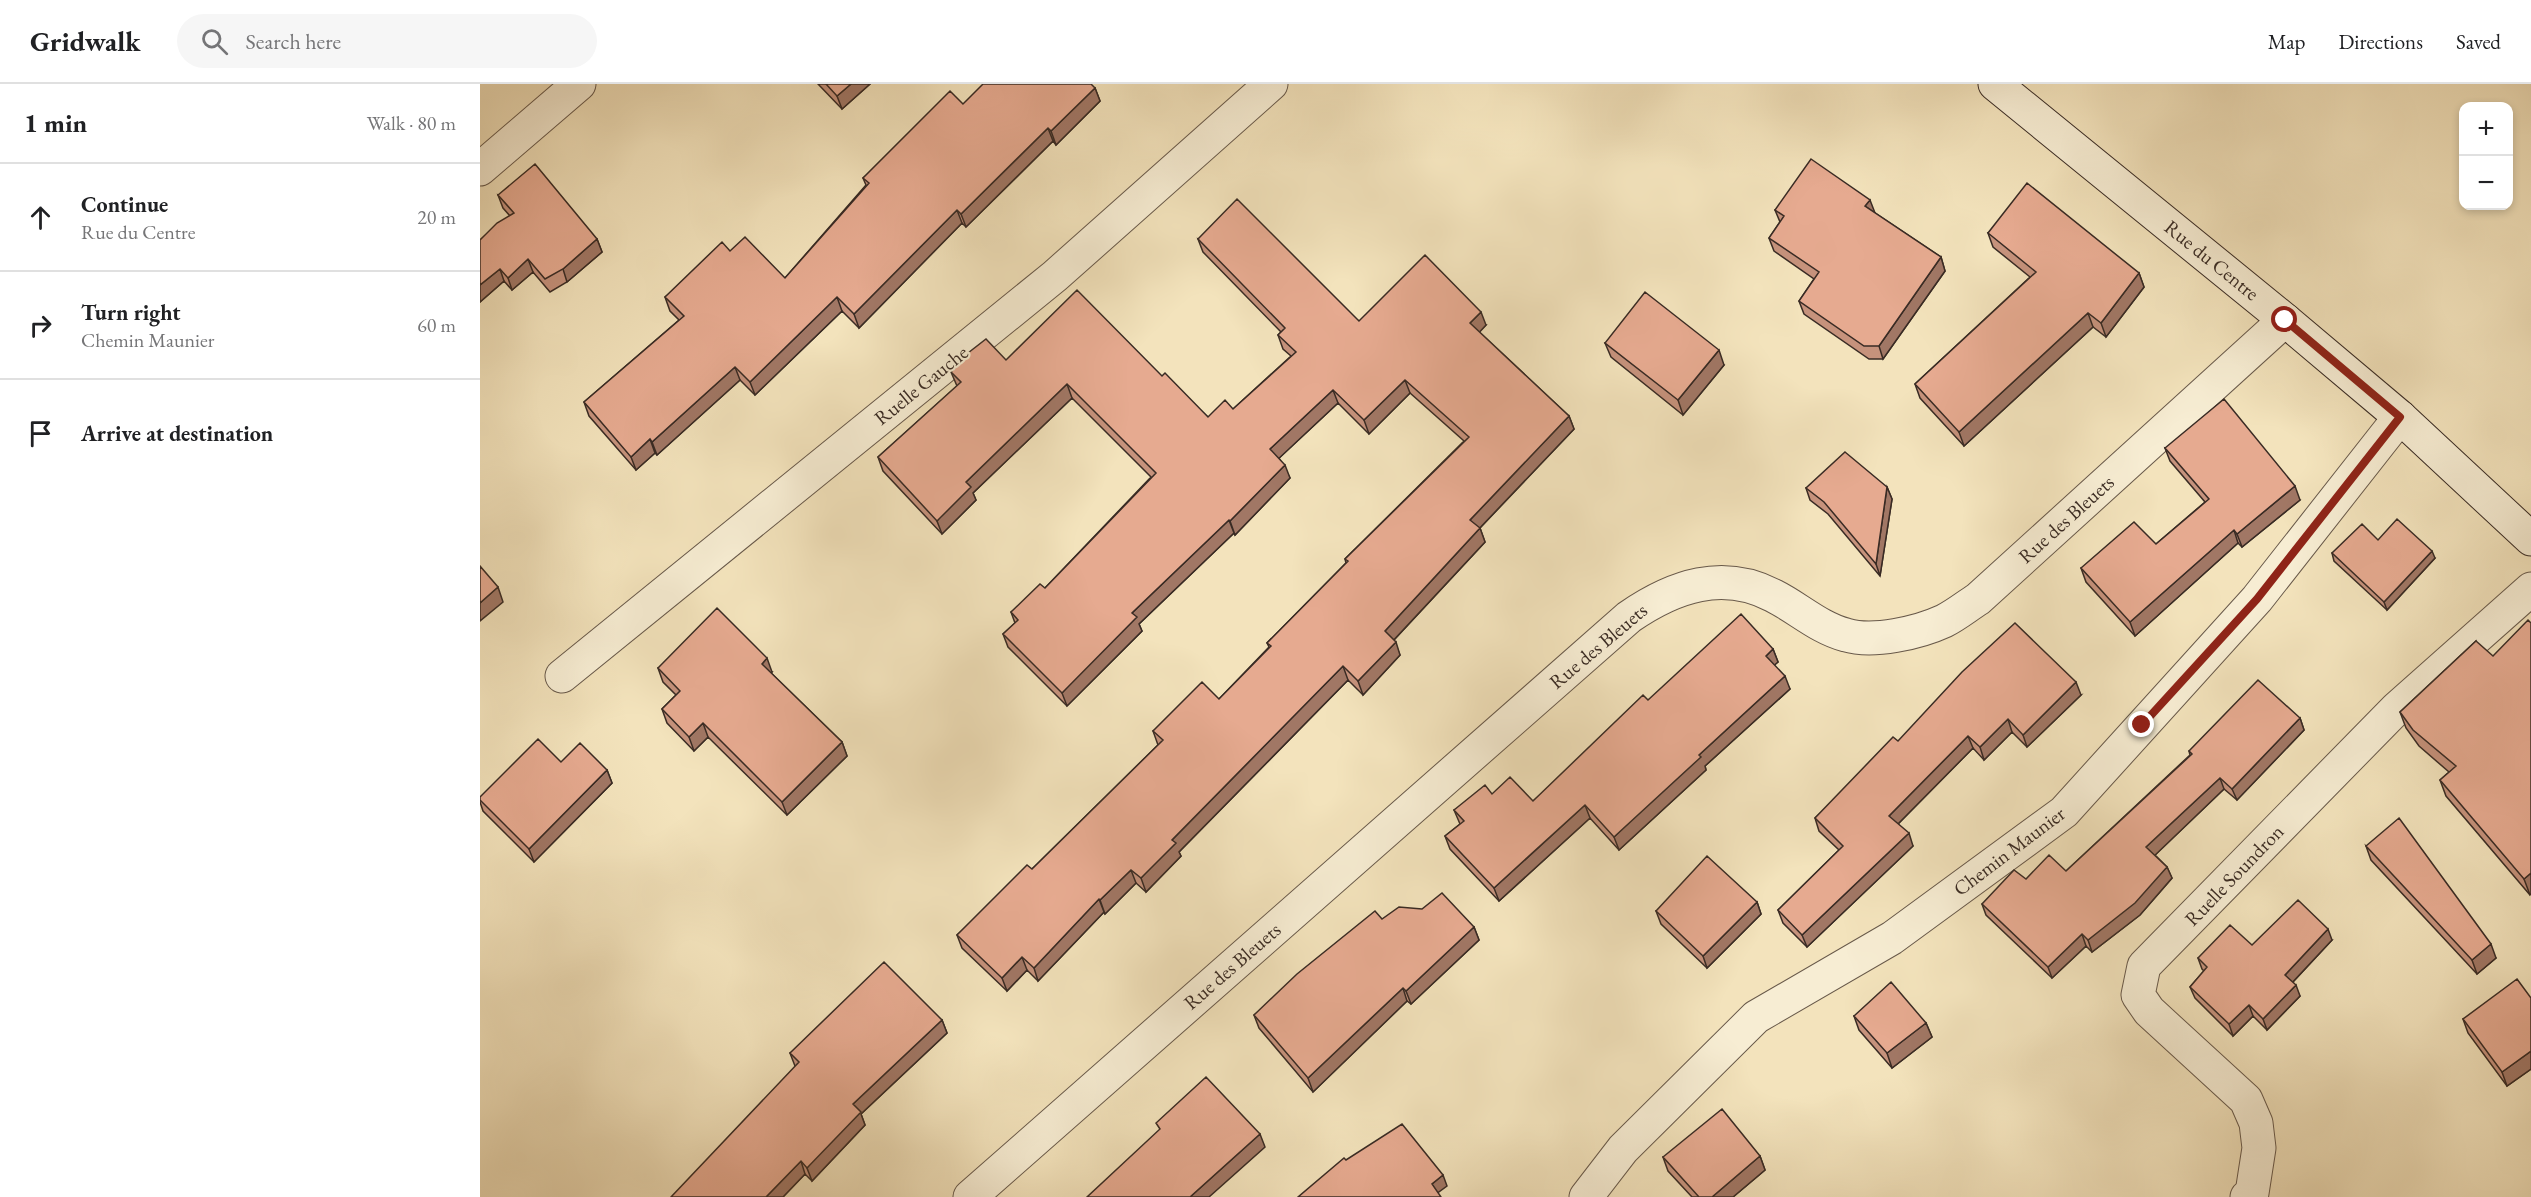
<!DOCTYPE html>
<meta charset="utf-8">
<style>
body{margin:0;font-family:"EB Garamond",serif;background:#f6f6f6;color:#202124}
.controls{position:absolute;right:18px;top:18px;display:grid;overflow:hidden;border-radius:12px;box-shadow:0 3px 9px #0003}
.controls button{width:54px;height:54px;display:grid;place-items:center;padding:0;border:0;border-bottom:2px solid #e0e0e0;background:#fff;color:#202124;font:30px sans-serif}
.stop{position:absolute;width:18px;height:18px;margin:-14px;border:4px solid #8f2418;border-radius:50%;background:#fff}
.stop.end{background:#8f2418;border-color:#fff;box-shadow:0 2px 6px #0008}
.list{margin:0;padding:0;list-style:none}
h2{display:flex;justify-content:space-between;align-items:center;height:78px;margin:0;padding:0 24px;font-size:26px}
h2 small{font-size:20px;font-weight:400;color:#757577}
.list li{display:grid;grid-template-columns:39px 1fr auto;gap:18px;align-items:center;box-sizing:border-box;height:108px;padding:0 24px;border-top:2px solid #e0e0e0}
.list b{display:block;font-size:22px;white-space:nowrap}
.list p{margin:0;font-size:20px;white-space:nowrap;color:#757577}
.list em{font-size:20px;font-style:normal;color:#757577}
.icon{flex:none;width:33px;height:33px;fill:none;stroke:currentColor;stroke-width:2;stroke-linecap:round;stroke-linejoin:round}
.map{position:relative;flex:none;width:2051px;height:1113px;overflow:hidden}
header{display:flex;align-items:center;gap:36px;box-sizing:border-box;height:84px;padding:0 30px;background:#fff;border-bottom:2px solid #e0e0e0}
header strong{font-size:28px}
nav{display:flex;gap:33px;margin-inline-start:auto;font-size:21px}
.search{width:420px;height:54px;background:#f6f6f6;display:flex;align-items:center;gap:15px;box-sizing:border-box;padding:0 21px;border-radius:33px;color:#757577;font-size:22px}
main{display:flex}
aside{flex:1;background:#fff}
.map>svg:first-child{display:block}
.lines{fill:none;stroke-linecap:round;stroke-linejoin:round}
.street-casing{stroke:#68594a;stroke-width:35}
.secondary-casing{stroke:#392b24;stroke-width:35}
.street{stroke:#f7edd3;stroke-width:33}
.secondary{stroke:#f7edd3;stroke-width:33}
.wall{fill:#c6927c;stroke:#392b24;stroke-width:1.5}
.shaded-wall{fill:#a17765;stroke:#392b24;stroke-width:1.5}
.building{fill:#e6aa90;stroke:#392b24;stroke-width:1.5}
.route{stroke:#8f2418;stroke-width:8}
.labels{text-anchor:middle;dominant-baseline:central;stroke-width:4.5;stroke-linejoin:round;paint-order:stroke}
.street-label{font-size:20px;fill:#392b24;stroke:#f7edd3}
</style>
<header>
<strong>Gridwalk</strong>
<div class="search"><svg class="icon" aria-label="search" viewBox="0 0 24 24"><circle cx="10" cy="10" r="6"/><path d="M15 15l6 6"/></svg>Search here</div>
<nav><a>Map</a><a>Directions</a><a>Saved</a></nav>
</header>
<main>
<aside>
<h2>1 min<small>Walk · 80 m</small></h2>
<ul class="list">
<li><svg class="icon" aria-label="ahead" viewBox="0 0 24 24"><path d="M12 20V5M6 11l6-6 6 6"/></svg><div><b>Continue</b><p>Rue du Centre</p></div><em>20 m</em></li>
<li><svg class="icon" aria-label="right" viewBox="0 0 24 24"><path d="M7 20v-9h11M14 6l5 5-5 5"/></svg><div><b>Turn right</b><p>Chemin Maunier</p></div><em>60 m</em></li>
<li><svg class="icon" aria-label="arrive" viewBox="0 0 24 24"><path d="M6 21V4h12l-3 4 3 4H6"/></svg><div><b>Arrive at destination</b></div></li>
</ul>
</aside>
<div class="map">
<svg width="2051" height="1113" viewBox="0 0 2051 1113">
<rect width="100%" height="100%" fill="#f3e3bc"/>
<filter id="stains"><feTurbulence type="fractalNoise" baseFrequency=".00333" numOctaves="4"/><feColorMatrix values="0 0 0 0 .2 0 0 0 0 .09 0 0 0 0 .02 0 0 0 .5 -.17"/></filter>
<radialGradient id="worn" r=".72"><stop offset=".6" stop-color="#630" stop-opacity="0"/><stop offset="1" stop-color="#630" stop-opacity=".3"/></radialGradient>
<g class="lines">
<g class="street-casing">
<path id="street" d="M0 85 99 0
M82 592 575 192 791 0
M490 1113 1149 533C1194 502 1243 485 1294 512 1318 524 1339 544 1366 551 1393 559 1438 549 1464 537 1476 531 1487 522 1498 515L1805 236
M1106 1113 1143 1065 1276 933 1412 854 1584 728 1777 515 1920 333
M1767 1113 1772 1109 1779 1064 1776 1039 1766 1016 1669 927 1658 911 1664 882 1917 624 2051 505"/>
</g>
<g class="secondary-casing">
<path id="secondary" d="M1515 0 1805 236 1920 333 2051 455"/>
</g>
<use href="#street" class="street"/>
<use href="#secondary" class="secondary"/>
</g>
<path class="wall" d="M338 0H390L362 25Z
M615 4 620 17 576 61 573 57 486 143 482 139 379 244 362 227 275 311 260 296 177 371 175 369 156 386 109 332 104 318 199 236 190 227 185 213 250 167 305 194 386 101 383 94 483 20Z
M18 111 117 155 122 168 87 198 70 208 53 188 32 206 24 197 0 218V156L30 132 23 124Z
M1295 126 1395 129 1461 173 1465 187 1403 275H1389L1324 230 1319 217 1334 195 1294 167 1289 154 1300 138Z
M1508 149 1659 189 1664 203 1626 253 1613 243 1484 362 1440 314 1435 300 1550 193 1513 163Z
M718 155 879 237 1006 241 999 248 1089 332 1094 345 1000 444 1005 458 914 556 920 571 883 611 868 596 699 768 701 772 666 808 656 799 625 830 624 828 558 897 547 886 527 907 482 864 477 851 552 785 678 661 673 647 739 615 789 563 787 559 866 479 865 475 984 357 930 309 889 350 858 319 799 374 810 394 755 451 754 449 659 540 662 547 587 622 528 563 523 550 535 539 531 528 565 504 671 393 592 314 493 409 496 416 462 450 403 387 398 373 477 302 471 288 526 276 682 292 728 333 753 325 811 272 803 265 798 251 801 248 723 168Z
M1125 259 1244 281 1203 331 1131 273Z
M1685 364 1820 416 1762 463 1758 459 1655 552 1606 498 1601 484 1676 460 1725 418 1690 377Z
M1407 403 1412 415 1400 492 1348 430 1330 416 1326 404Z
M1898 456 1955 474 1907 526 1854 477 1852 469Z
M1996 557 2050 811 1966 712 1960 696 1969 688 1939 662 1926 644 1920 628Z
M1293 565 1298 578 1294 581 1310 605 1225 682 1226 686 1139 766 1110 734 1019 817 970 765 965 752 980 740 974 726 1012 710 1053 717 1168 616Z
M178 584 292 588 291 589 362 658 367 672 307 731 228 653 214 667 187 639 182 625 196 611 183 598Z
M1601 611 1547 663 1532 648 1504 676 1493 664 1418 740 1433 762 1327 863 1303 839 1298 826 1359 766 1339 747 1335 734 1418 657Z
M1820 634 1824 646 1757 716 1744 705 1675 771 1687 783 1692 794 1660 831 1612 868 1606 862 1572 894 1506 831 1502 820 1546 795 1586 787 1710 671 1709 667Z
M81 678 127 686 132 699 54 778 3 727 0 718V713Z
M1886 762 2016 874 1997 890 1891 776Z
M1277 818 1281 830 1227 884 1181 840 1176 827Z
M902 835 994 843 999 856 931 920 927 917 833 1008 779 944 774 931Z
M1852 856 1813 898 1820 912 1787 946 1773 932 1753 952 1715 914 1710 903 1724 887 1722 885 1718 874 1772 861Z
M2051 914V985L2027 1002 1988 949 1983 935Z
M1374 932 1446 939 1452 953 1412 984 1379 946Z
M462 936 467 949 381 1030 385 1041 332 1097 325 1090 303 1113 315 982 310 969Z
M1280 1072 1285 1086 1253 1113H1212L1188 1087 1183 1073Z"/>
<path class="shaded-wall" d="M371 0H390L362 25 357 12Z
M615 4 620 17 576 61 571 47Z
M568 44 573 57 486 143 481 130Z
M1390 116 1395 129 1385 122Z
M477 126 482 139 379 244 374 230Z
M117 155 122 168 87 198 83 185Z
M1461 173 1465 187 1403 275 1399 262Z
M48 175 53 188 32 206 28 194Z
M20 185 24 197 0 218V201Z
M1659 189 1664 203 1626 253 1621 239Z
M357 213 362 227 275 311 270 298Z
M1001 228 1006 241 995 253 990 239Z
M1608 229 1613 243 1484 362 1479 348Z
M1239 266 1244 281 1203 331 1198 316Z
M255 283 260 296 177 371 172 358Z
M925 296 930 309 889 350 884 336Z
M587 300 592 314 493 409 496 416 462 450 457 437 486 398Z
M853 306 858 319 795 378 790 365Z
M1089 332 1094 345 995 449 990 436Z
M170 355 175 369 156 386 151 373Z
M805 381 810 394 755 451 750 437Z
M1815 402 1820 416 1762 463 1757 450Z
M1407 403 1412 415 1400 492 1396 480Z
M749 436 754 449 659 540 662 547 587 622 582 609 652 529Z
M1000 444 1005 458 910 560 905 547Z
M1754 446 1758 459 1655 552 1650 538Z
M1952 467 1955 474 1907 526 1904 518Z
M18 503 23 518 0 537V519Z
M916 558 920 571 883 611 878 597Z
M1293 565 1298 578 1290 585 1286 572Z
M287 574 292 588 287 593 282 580Z
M863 582 868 596 699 768 701 772 666 808 661 794 692 756Z
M1305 592 1310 605 1225 682 1226 686 1139 766 1134 753 1219 671Z
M1596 598 1601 611 1547 663 1543 651Z
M1820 634 1824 646 1757 716 1752 705Z
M1528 635 1532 648 1504 676 1500 663Z
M223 639 228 653 214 667 209 653Z
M1488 652 1493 664 1413 745 1409 732Z
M362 658 367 672 307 731 302 718Z
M127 686 132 699 54 778 49 765Z
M1740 694 1744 705 1671 775 1666 763Z
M1105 721 1110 734 1019 817 1014 804Z
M1429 749 1433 762 1327 863 1322 851Z
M1687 783 1692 794 1660 831 1612 868 1608 856Z
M651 786 656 799 625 830 620 816Z
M2051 789V810L2050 811 2044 795Z
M619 815 624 828 558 897 554 884Z
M1277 818 1281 830 1227 884 1223 872Z
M994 843 999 856 931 920 926 907Z
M1848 845 1852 856 1809 902 1805 891Z
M1602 850 1606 862 1572 894 1568 883Z
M2011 860 2016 874 1997 890 1992 876Z
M542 873 547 886 527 907 522 894Z
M1816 901 1820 912 1787 946 1783 935Z
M923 904 927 917 833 1008 828 994Z
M1769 921 1773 932 1753 952 1749 940Z
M462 936 467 949 381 1030 385 1041 332 1097 327 1084 373 1020Z
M1446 939 1452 953 1412 984 1407 969Z
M2051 967V985L2027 1002 2022 988Z
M780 1050 785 1063 729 1113H710Z
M1280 1072 1285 1086 1253 1113H1232Z
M321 1077 325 1090 303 1113H286Z
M963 1091 967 1102 956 1110 952 1100Z"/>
<path class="building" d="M346 0H371L357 12Z
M503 0H611L615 4 571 47 568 44 481 130 477 126 374 230 357 213 270 298 255 283 172 358 170 355 151 373 104 318 204 232 185 213 242 158 250 167 265 153 305 194 389 99 383 94 470 7 483 20Z
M1331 75 1390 116 1385 122 1461 173 1399 262H1384L1319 217 1339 188 1289 154 1304 132 1295 126Z
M55 80 117 155 83 185 65 195 48 175 28 194 20 185 0 201V156L17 139 34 129 18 111Z
M1547 99 1659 189 1621 239 1608 229 1479 348 1435 300 1556 188 1508 149Z
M757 115 879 237 945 171 1001 228 990 239 1089 332 990 436 1000 444 905 547 916 558 878 597 863 582 692 756 696 759 661 794 651 786 620 816 619 815 554 884 542 873 522 894 477 851 547 781 552 785 683 656 673 647 722 598 739 615 791 562 787 559 868 477 865 475 989 353 925 296 884 336 853 306 790 365 805 381 750 437 749 436 652 529 657 533 582 609 523 550 538 536 531 528 560 500 565 504 676 389 587 300 486 398 491 403 457 437 398 373 481 298 471 288 488 269 506 255 526 276 597 206 682 292 685 289 728 333 745 316 753 325 816 268 798 251 805 244 718 155Z
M1165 208 1239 266 1198 316 1125 259Z
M1744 315 1815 402 1757 450 1754 446 1650 538 1601 484 1654 438 1676 460 1729 415 1685 364Z
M1365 368 1407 403 1396 480 1344 418 1326 404Z
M1917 435 1952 467 1904 518 1852 469 1882 440 1898 456Z
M0 482 18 503 0 519Z
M237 524 287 574 282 580 362 658 302 718 223 639 209 653 182 625 200 607 178 584Z
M1261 530 1293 565 1286 572 1305 592 1219 671 1221 673 1134 753 1105 721 1014 804 965 752 984 737 974 726 1005 701 1012 710 1030 693 1053 717 1163 611 1168 616Z
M2048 536 2051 539V789L2044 795 1960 696 1976 682 1933 646 1920 628 1996 557 2013 572Z
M1535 539 1596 598 1543 651 1528 635 1500 663 1488 652 1409 732 1429 749 1322 851 1298 826 1363 762 1335 734 1413 653 1418 657 1482 588Z
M1778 596 1820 634 1752 705 1740 694 1666 763 1687 783 1655 819 1608 856 1602 850 1568 883 1502 820 1534 786 1546 795 1569 771 1586 787 1712 670 1709 667Z
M58 655 81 678 100 659 127 686 49 765 0 716V713Z
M1919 734 2011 860 1992 876 1886 762Z
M1227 772 1277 818 1223 872 1176 827Z
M962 809 994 843 926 907 923 904 828 994 774 931 817 890 895 827 902 835 919 823 942 825Z
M1818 816 1848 845 1805 891 1816 901 1783 935 1769 921 1749 940 1710 903 1727 883 1718 874 1750 841 1772 861Z
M404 878 462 936 373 1020 381 1028 327 1084 321 1077 286 1113H191L319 978 310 969Z
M2037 895 2051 914V967L2022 988 1983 935Z
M1411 898 1446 939 1407 969 1374 932Z
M726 993 780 1050 710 1113H607L680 1045 676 1039Z
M1242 1025 1280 1072 1232 1113H1219L1183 1073Z
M922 1040 963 1091 952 1100 961 1113H818L864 1074 866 1076Z"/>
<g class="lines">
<path class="route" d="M1662 641 1777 515 1920 333 1805 236"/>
</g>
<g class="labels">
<g class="street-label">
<text transform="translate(1732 176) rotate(39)">Rue du Centre</text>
<text transform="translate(441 301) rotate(-39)">Ruelle Gauche</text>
<text transform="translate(1586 435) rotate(-42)">Rue des Bleuets</text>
<text transform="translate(1118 562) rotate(-40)">Rue des Bleuets</text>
<text transform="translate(1529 767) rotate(-37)">Chemin Maunier</text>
<text transform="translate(1754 791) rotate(-46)">Ruelle Soundron</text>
<text transform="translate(752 882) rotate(-41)">Rue des Bleuets</text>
</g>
</g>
<rect width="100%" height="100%" filter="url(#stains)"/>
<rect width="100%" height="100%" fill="url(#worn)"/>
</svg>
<div class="controls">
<button>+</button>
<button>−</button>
</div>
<div class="stop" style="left:1805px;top:236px"></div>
<div class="stop end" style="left:1662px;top:641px"></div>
</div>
</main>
